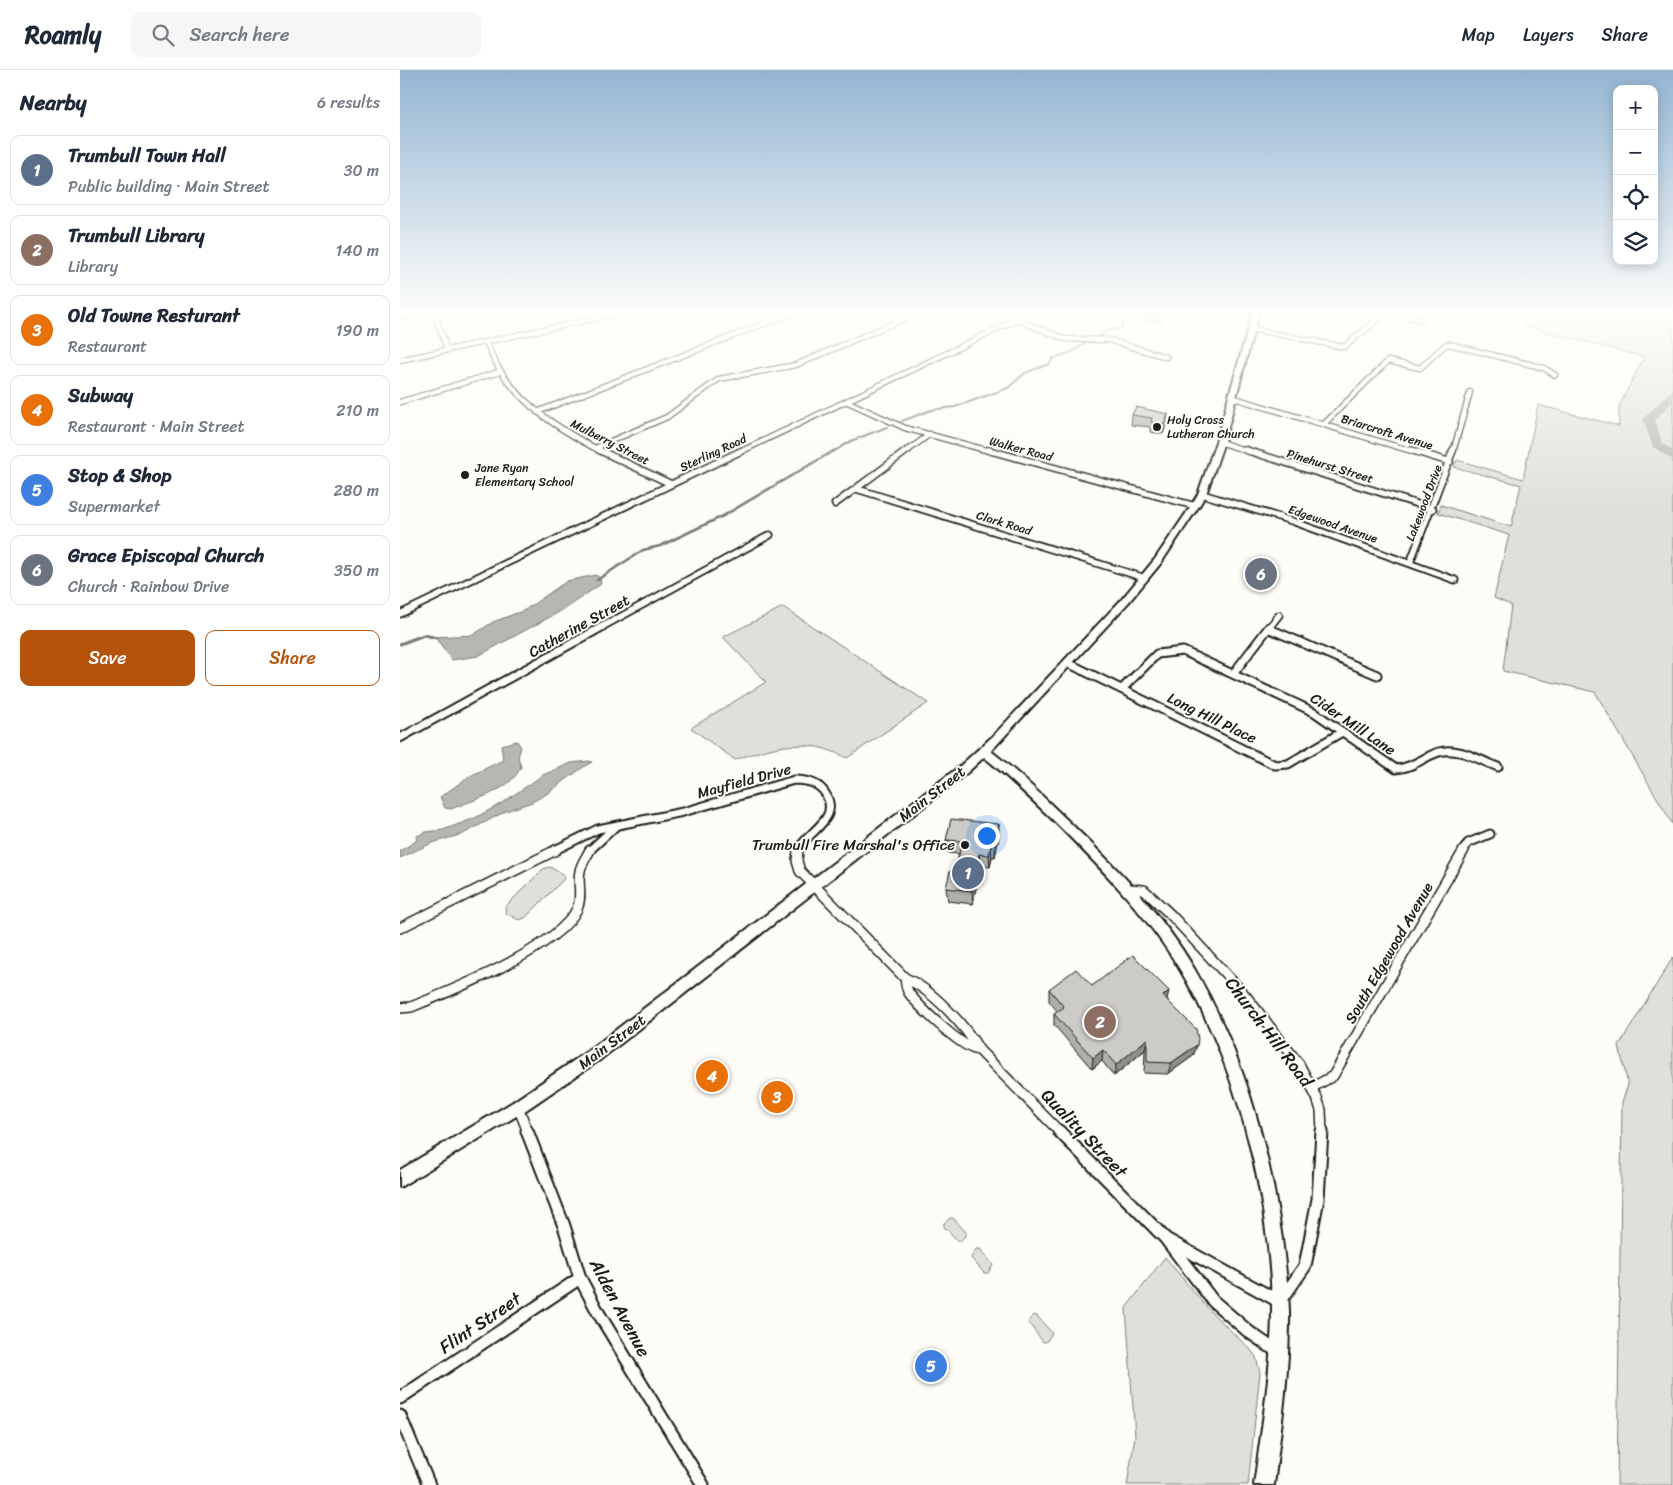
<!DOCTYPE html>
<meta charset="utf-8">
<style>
body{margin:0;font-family:Sriracha,sans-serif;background:#f6f6f7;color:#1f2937}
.controls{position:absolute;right:15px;top:15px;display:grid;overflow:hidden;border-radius:10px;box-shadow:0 2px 12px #0003}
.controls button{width:45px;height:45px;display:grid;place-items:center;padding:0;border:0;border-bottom:1px solid #e0e1e3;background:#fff;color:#1f2937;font:25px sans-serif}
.you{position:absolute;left:586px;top:765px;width:18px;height:18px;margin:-12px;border:4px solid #fff;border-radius:50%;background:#1a73e8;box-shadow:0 0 0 8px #1a73e833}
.badge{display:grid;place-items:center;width:32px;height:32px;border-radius:50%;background:#b45309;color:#fff;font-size:16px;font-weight:700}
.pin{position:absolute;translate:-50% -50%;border:2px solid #fff;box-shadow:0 1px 5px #0006}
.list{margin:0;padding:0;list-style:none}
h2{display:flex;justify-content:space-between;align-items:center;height:65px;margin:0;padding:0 20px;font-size:21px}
h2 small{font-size:16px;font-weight:400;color:#747a83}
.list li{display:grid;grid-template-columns:32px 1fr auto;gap:15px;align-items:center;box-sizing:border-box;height:70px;margin:0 10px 10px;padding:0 10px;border:1px solid #e0e1e3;border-radius:10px}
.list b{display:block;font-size:19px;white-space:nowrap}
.list p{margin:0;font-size:16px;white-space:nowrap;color:#747a83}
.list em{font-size:16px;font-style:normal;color:#747a83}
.actions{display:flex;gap:10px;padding:15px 20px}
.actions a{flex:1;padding:11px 0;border:1px solid #b45309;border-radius:10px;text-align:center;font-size:18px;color:#b45309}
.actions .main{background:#b45309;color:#fff}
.icon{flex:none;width:28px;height:28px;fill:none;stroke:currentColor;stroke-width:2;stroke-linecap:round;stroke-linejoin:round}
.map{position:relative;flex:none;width:1273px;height:1415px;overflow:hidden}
header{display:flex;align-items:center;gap:30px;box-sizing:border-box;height:70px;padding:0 25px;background:#fff;border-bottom:1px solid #e0e1e3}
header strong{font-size:24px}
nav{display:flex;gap:28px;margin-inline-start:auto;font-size:18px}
.search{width:350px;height:45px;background:#f6f6f7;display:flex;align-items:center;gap:12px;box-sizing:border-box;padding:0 18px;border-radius:10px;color:#747a83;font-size:19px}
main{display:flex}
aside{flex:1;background:#fff}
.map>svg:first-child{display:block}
.green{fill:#e0dfdb;stroke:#7e7e7c}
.water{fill:#b7b6b2;stroke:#797876}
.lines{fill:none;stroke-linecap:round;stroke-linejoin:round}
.stream-far2{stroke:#797876;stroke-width:2}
.stream-far1{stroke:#797876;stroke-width:2.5}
.stream{stroke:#797876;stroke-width:3}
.river{fill:#b7b6b2;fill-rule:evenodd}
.street-far4-casing{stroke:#1c1c1c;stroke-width:7}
.street-far3-casing{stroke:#1c1c1c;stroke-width:9}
.street-far2-casing{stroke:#1c1c1c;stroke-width:11}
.street-far1-casing{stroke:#1c1c1c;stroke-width:12}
.street-casing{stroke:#1c1c1c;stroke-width:15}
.secondary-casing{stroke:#1c1c1c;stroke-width:4}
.street-far4{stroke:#fdfcf7;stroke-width:4.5}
.street-far3{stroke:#fdfcf7;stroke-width:5.5}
.street-far2{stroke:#fdfcf7;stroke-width:7}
.street-far1{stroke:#fdfcf7;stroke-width:9}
.street{stroke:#fdfcf7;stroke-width:11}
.secondary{fill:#fdfcf7;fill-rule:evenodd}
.wall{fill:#afafac;stroke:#1c1c1c}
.shaded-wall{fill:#8f8e8c;stroke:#1c1c1c}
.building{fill:#cccbc8;stroke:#1c1c1c}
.poi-dot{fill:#1c1c1c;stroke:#fdfcf7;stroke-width:2}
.labels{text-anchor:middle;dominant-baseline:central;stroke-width:4;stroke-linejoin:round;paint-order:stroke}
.far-poi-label{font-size:12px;fill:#1c1c1c;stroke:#fdfcf7;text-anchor:start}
.far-street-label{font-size:12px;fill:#1c1c1c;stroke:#fdfcf7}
.street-label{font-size:15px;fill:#1c1c1c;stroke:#fdfcf7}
.poi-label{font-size:15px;fill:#1c1c1c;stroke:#fdfcf7;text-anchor:end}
.near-street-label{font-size:18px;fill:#1c1c1c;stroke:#fdfcf7}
</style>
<header>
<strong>Roamly</strong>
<div class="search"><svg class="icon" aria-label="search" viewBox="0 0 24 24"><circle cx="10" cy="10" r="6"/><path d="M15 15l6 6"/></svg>Search here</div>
<nav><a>Map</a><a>Layers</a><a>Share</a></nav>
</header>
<main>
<aside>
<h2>Nearby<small>6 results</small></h2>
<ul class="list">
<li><span class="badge" style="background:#5c6f8a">1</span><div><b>Trumbull Town Hall</b><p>Public building · Main Street</p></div><em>30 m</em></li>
<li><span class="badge" style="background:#8d6e63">2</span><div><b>Trumbull Library</b><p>Library</p></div><em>140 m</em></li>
<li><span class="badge" style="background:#e8710a">3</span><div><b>Old Towne Resturant</b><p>Restaurant</p></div><em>190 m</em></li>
<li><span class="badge" style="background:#e8710a">4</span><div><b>Subway</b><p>Restaurant · Main Street</p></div><em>210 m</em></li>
<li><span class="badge" style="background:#3f7fe0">5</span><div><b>Stop &amp; Shop</b><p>Supermarket</p></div><em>280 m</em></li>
<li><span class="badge" style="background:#6b7280">6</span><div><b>Grace Episcopal Church</b><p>Church · Rainbow Drive</p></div><em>350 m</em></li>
</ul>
<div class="actions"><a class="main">Save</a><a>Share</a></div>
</aside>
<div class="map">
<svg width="1273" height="1415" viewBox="0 0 1273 1415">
<rect width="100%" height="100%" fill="#fdfcf7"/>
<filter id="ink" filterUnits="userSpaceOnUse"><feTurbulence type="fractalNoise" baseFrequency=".02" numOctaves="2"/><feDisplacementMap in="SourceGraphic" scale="10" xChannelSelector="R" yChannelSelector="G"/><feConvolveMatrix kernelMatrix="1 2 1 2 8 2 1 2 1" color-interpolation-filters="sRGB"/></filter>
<g filter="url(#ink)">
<path class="green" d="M1131 241H1273V755L1195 622 1103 601 1111 535 1094 528 1109 465 1038 443 1041 435 1111 457 1121 415 1054 397 1057 390 1123 409 1138 335 1219 356V336L1244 287 1124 256Z
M383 537 528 633 447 688C407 667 376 675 335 690L291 658 366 612 323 567Z
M150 797 164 805V809L125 848 119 850 106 843 105 837 143 799Z
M1273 887V1415H1217L1222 1032 1228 1015 1219 976Z
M550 1148H553L566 1162 565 1166 559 1172 544 1157V1153Z
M576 1179H580L593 1195 588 1203H584L571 1188Z
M765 1187 808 1239 851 1280 856 1287 860 1303 848 1415H727L735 1366 726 1238Z
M633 1245 637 1246 652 1263 646 1272H643L628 1252Z"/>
<path class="water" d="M730 241H775V242L765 245 762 253C751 253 739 250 730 244Z
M196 505 200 508 201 514 161 541 78 586 52 590 35 567 73 565 93 552 125 540 167 511Z
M117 671 121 677 118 687 121 697C109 722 75 729 51 739L45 738 40 727 70 706 103 690 101 675Z
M189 691 192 692 182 698 145 725 132 732 106 741 63 764 32 773 0 788V781L16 771 17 766 26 762 43 760 75 748 102 733 143 705 171 693Z"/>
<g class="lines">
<path class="stream-far2" d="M700 266 709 260 722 258 723 252 735 245
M502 351 531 340 555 337 608 318 625 303 649 294 654 288 672 282 684 274
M433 382 451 371 487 357"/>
<path class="stream-far1" d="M197 510 243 480 260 476 323 446 435 380"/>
<path class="stream" d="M0 574 24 565 37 568"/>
<path class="river" d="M1273 322V331L1255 350 1262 373 1273 381V390L1253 377 1243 349 1269 323Z"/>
<g class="street-far4-casing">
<path id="street-far4" d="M34 241 47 280
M986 241 1022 250
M0 247 33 241
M616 249 665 269 709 270 766 287
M851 259 944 277 988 241
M86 272C107 327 151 355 202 382
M0 290 230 241
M831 327 1015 382
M446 331 505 358 593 382
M0 332 99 302
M137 342 397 241
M924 354 988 291 1020 298 1045 275 1049 274 1144 298 1155 305
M820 372 850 382
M195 378 267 347 319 309 396 295 522 241
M340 382 635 241
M506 382 530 364
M1053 382 1070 322"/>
</g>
<g class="street-far3-casing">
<path id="street-far3" d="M199 380 271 414
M588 380 795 436
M846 380 1033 439
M1011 380 1050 392
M457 419 745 508
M802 424 892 451 1055 510
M435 434 508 380
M1010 493 1053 380
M0 544 343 380
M200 558 370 465
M869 558 879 545"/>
</g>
<g class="street-far2-casing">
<path id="street-far2" d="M870 559 977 605
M668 593 875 695 888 694 942 662
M833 604 869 557
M722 619 757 584 783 581 914 642 996 699C1013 698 1023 687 1039 682 1058 676 1081 691 1098 697
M0 668 202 557
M153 781 198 759 283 742 394 710C406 710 418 712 425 723 442 750 406 761 398 781
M189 781 216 756
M1063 781 1068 773 1090 764"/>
</g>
<g class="street-far1-casing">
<path id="street-far1" d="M398 780 397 791 400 801 505 908C531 919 565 955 579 980L660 1062
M728 819 744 820 771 845 845 925 899 994 917 1028 921 1040 922 1062
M0 858 156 780
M505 908C506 913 506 919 509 923 519 937 564 980 579 980
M0 938 11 937C51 921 159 878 177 839 183 826 177 813 180 801 181 794 187 786 190 780
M913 1017 933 1006 1064 780
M118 1037 128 1062"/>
</g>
<g class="street-casing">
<path id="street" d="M127 1061 164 1156 180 1208 199 1244 303 1415
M659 1061 765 1168 813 1231 849 1262 878 1282
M766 1169 880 1232 905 1196 918 1129 922 1061
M0 1328 180 1208
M0 1346 29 1415"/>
</g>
<g class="secondary-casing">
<path id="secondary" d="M853 241H859L824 372 806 424 799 436 761 493 728 533 591 681C617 701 641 725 665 748 713 794 762 843 795 900 843 983 869 1076 882 1169 885 1193 888 1217 889 1240 890 1298 881 1358 874 1415H854C862 1357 872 1297 872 1238 870 1129 839 1005 786 910 753 851 704 801 657 754 633 731 610 708 584 687L568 702 201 989 123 1042 0 1117V1100L113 1032 191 979 560 696 593 666 722 529 755 489 791 436 798 424 816 372Z"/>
</g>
<use href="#street-far4" class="street-far4"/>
<use href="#street-far3" class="street-far3"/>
<use href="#street-far2" class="street-far2"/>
<use href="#street-far1" class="street-far1"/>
<use href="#street" class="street"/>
<use href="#secondary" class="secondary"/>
</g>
<path class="wall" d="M736 337 767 353 763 364 750 362V357L731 355 732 345Z
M599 767 595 787H592L590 797 580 796 573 834 548 831 546 818 555 802 559 784 548 783 546 770Z
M692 916 767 929 797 975 793 986 768 1004 744 1003 745 980 714 1006 702 991 692 999 654 955V944L658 942 649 931V919Z"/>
<path class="shaded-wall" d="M768 344 767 353 763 364 764 354Z
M599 754V767L595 787V774Z
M591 774 592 787 590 797 589 785Z
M579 784 580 796 573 834 572 821Z
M769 921 766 933 763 926Z
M747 969 745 980 714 1006 716 995Z
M797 975 793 986 768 1004 771 993Z
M703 980 702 991 692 999 693 988Z"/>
<path class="building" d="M736 337 768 344 764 354 751 352 752 348 732 345Z
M551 749 599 754 595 774H591L589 785 579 784 572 821 546 818 550 801 555 802 562 771 546 770Z
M733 885 769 921 763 926 796 959 798 969 797 975 771 993 747 992V969L716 995 703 980 693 988 654 944 664 937 649 919 676 899 692 916Z"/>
</g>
<linearGradient id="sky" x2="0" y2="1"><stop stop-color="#94b5d2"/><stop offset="0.55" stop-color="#fefefb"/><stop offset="1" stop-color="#fefefb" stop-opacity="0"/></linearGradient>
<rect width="1273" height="439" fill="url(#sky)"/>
<g class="poi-dot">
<circle cx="757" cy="357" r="5"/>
<circle cx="65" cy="405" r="5"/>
<circle cx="565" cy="775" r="5"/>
</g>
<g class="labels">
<g class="far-poi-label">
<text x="767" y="350">Holy Cross<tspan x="767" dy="14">Lutheran Church</tspan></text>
<text x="75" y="398">Jane Ryan<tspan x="75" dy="14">Elementary School</tspan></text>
</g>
<g class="far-street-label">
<text transform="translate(987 362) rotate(17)">Briarcroft Avenue</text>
<text transform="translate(210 372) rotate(27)">Mulberry Street</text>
<text transform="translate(621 379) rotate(15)">Walker Road</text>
<text transform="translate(313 383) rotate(-25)">Sterling Road</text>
<text transform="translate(930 396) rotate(17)">Pinehurst Street</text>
<text transform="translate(1024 433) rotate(-69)">Lakewood Drive</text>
<text transform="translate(604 453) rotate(17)">Clark Road</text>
<text transform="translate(933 454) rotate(19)">Edgewood Avenue</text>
</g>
<g class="street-label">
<text transform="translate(179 556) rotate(-29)">Catherine Street</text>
<text transform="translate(812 648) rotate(26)">Long Hill Place</text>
<text transform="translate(953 654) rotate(34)">Cider Mill Lane</text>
<text transform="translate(344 711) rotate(-15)">Mayfield Drive</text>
<text transform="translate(532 724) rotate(-38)">Main Street</text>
<text transform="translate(989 883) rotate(-60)">South Edgewood Avenue</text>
<text transform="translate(212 972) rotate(-37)">Main Street</text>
</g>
<g class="poi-label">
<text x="555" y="775">Trumbull Fire Marshal's Office</text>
</g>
<g class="near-street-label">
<text transform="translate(869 962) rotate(53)">Church Hill Road</text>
<text transform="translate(684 1063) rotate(46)">Quality Street</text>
<text transform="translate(220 1238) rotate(62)">Alden Avenue</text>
<text transform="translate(80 1253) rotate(-34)">Flint Street</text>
</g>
</g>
</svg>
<div class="controls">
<button>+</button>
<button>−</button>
<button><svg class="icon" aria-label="locate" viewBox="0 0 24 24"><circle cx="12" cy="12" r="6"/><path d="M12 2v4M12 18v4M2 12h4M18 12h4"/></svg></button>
<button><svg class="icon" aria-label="layers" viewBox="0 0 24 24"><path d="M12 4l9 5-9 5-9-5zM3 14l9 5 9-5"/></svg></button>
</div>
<div class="you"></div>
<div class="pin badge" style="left:568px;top:803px;background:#5c6f8a">1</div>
<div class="pin badge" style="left:700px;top:952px;background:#8d6e63">2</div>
<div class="pin badge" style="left:377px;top:1027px;background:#e8710a">3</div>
<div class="pin badge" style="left:312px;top:1006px;background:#e8710a">4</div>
<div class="pin badge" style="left:531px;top:1296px;background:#3f7fe0">5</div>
<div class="pin badge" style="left:861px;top:504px;background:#6b7280">6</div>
</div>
</main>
